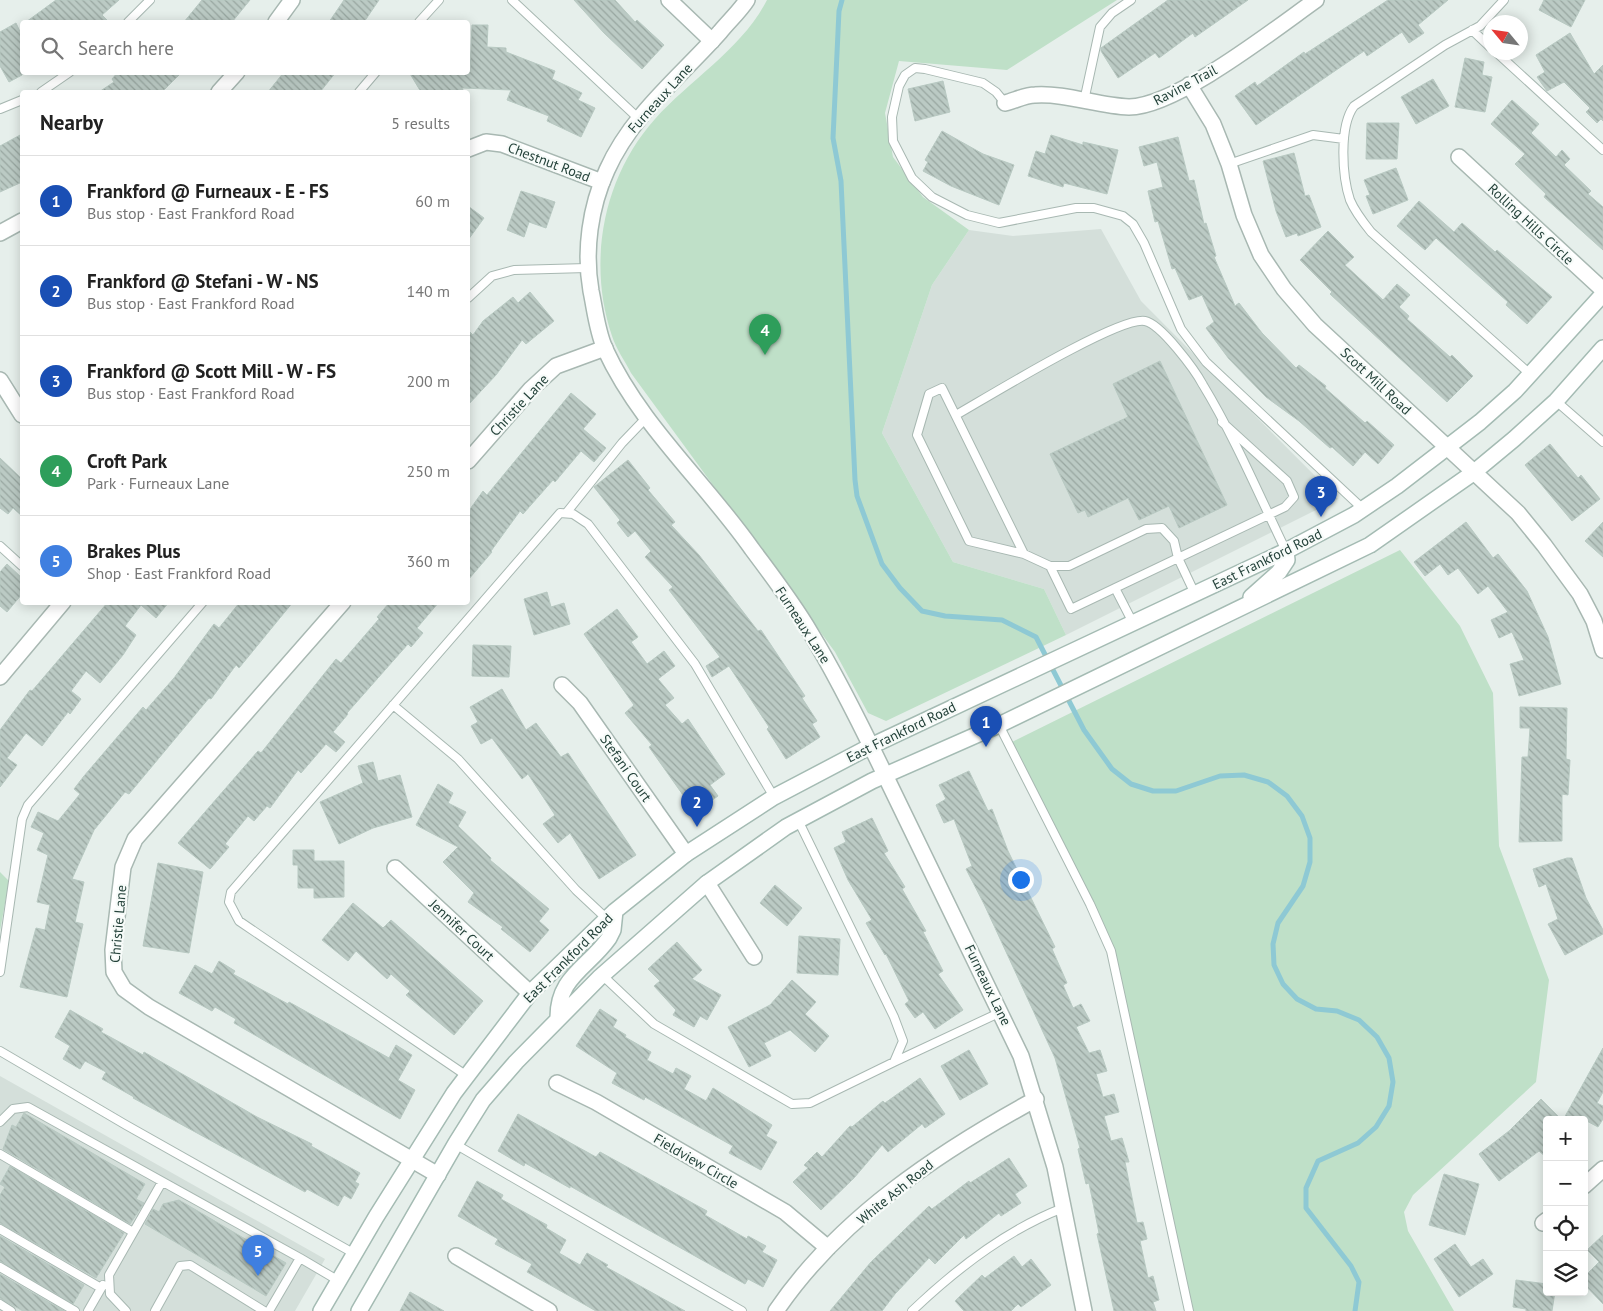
<!DOCTYPE html>
<meta charset="utf-8">
<style>
body{margin:0;font-family:"PT Sans",sans-serif;background:#f6f6f6;color:#222}
.controls{position:absolute;right:15px;bottom:15px;display:grid;overflow:hidden;border-radius:5px;box-shadow:0 2px 12px #0003}
.controls button{width:45px;height:45px;display:grid;place-items:center;padding:0;border:0;border-bottom:1px solid #e0e0e0;background:#fff;color:#222;font:25px sans-serif}
.compass{position:absolute;left:1483px;top:15px;width:45px;height:45px;border-radius:50%;background:#fff;box-shadow:0 2px 12px #0003;rotate:299deg}
.you{position:absolute;left:1020px;top:879px;width:18px;height:18px;margin:-12px;border:4px solid #fff;border-radius:50%;background:#1a73e8;box-shadow:0 0 0 8px #1a73e833}
.badge{display:grid;place-items:center;width:32px;height:32px;border-radius:50%;background:#111827;color:#fff;font-size:16px;font-weight:700}
.pin{position:absolute;translate:-50% -41px;filter:drop-shadow(0 1px 2px #0008)}
.pin::after{content:'';position:absolute;top:26px;width:18px;height:15px;background:inherit;clip-path:polygon(0 0,100% 0,50% 100%)}
.list{margin:0;padding:0;list-style:none}
h2{display:flex;justify-content:space-between;align-items:center;height:65px;margin:0;padding:0 20px;font-size:21px}
h2 small{font-size:16px;font-weight:400;color:#767676}
.list li{display:grid;grid-template-columns:32px 1fr auto;gap:15px;align-items:center;box-sizing:border-box;height:90px;padding:0 20px;border-top:1px solid #e0e0e0}
.list b{display:block;font-size:19px;white-space:nowrap}
.list p{margin:0;font-size:16px;white-space:nowrap;color:#767676}
.list em{font-size:16px;font-style:normal;color:#767676}
.icon{flex:none;width:28px;height:28px;fill:none;stroke:currentColor;stroke-width:2;stroke-linecap:round;stroke-linejoin:round}
.map{position:relative;flex:none;width:1603px;height:1311px;overflow:hidden}
.search{position:absolute;background:#fff;box-shadow:0 2px 12px #0003;left:20px;top:20px;width:450px;height:55px;display:flex;align-items:center;gap:12px;box-sizing:border-box;padding:0 18px;border-radius:5px;color:#767676;font-size:19px}
.panel{position:absolute;background:#fff;box-shadow:0 2px 12px #0003;left:20px;top:90px;width:450px;height:515px;border-radius:5px}
.map>svg:first-child{display:block}
.built{fill:#d4dfda}
.park{fill:#bfe0c8}
.lines{fill:none;stroke-linecap:round;stroke-linejoin:round}
.stream{stroke:#8ec9d4;stroke-width:5}
.building{fill:url(#building-back-hatch);stroke:#b8c9c2}
.service-casing{stroke:#a8b8b2;stroke-width:10}
.minor-casing{stroke:#a8b8b2;stroke-width:18}
.tertiary-casing{stroke:#a8b8b2;stroke-width:18}
.secondary-casing{stroke:#a4bbb3;stroke-width:18}
.service{stroke:#fff;stroke-width:8}
.minor{stroke:#fff;stroke-width:15}
.tertiary{stroke:#fff;stroke-width:15}
.secondary{stroke:#fff;stroke-width:15}
.labels{text-anchor:middle;dominant-baseline:central;stroke-width:4.5;stroke-linejoin:round;paint-order:stroke}
.street-label{font-size:14px;fill:#24423a;stroke:#f7fbf9}
</style>
<div class="map">
<svg width="1603" height="1311" viewBox="0 0 1603 1311">
<defs>
<pattern id="building-back-hatch" width="6" height="6" patternUnits="userSpaceOnUse" patternTransform="scale(1.25)"><rect width="6" height="6" fill="#bbcac4"/><path d="M-1 5l2 2M0 0l6 6M5-1l2 2" fill="none" stroke="#98a6a0"/></pattern>
</defs>
<rect width="100%" height="100%" fill="#e6efeb"/>
<path class="built" d="M1101 229 1141 301 1338 499 1066 635 1044 589 953 562 882 433 932 285 969 230 1013 236Z
M0 1076 325 1259 295 1311H0Z"/>
<path class="park" d="M767 0H1117L1007 70 899 61 885 113 893 157 923 197 969 230 932 285 882 433 953 562 1044 589 1066 635 886 721 868 713 835 652 631 373C625 361 616 349 612 336 587 262 603 177 655 119 691 79 742 49 767 0Z
M1400 550 1460 626 1493 693 1499 846 1549 980 1536 1082 1413 1195 1404 1212 1408 1231 1454 1311H1193L1115 951 1012 742Z
M0 872 9 881 0 931Z"/>
<g class="lines">
<path class="stream" d="M842 0 839 11 833 138 841 181 855 480 857 496 882 564 900 588 922 611 945 616 1002 620 1036 637 1084 730 1112 769 1131 784 1153 791H1176L1220 776 1244 775 1268 782 1287 796 1302 816 1310 838V862L1303 886 1278 923 1273 944 1274 965 1283 984 1297 999 1316 1009 1337 1011 1359 1020 1377 1037 1389 1058 1393 1082 1389 1106 1376 1127 1358 1143 1318 1161 1306 1188V1208L1351 1266 1359 1282 1355 1311"/>
</g>
<path class="building" d="M56 0H119L102 15 109 22H26Z
M202 0H250L232 22H184Z
M344 0H379L364 22H329Z
M574 0H615L635 22 637 20 664 45 642 69 604 33Z
M1168 0H1248L1195 37 1193 33 1159 58 1155 53 1118 78 1101 51V48Z
M1388 0H1448L1418 25 1424 33 1409 43 1402 32 1367 56 1364 51 1256 125 1235 96 1255 82 1257 86 1304 52 1305 54Z
M1544 0H1585L1571 27 1539 10Z
M16 23 22 36V75L9 82 0 66V32Z
M472 25H488L487 47 506 48V52L555 71 552 79 582 93 578 100 595 108 581 137 547 121 549 116 507 100 511 90 462 88 464 92H421L409 72H470Z
M1570 33 1594 74 1603 65V121L1601 119 1597 123 1586 112 1590 108 1564 82 1547 91 1537 77 1545 72 1536 55Z
M1465 58 1484 62 1482 75 1492 77 1485 112 1455 107Z
M118 72H182L162 92H99L114 82 112 79Z
M284 72H336L320 92H268Z
M1433 79 1449 106 1416 124 1401 97Z
M943 81 950 112 915 121 908 89Z
M1512 100 1539 124 1531 133 1556 157 1562 150 1570 159 1564 165 1591 191 1588 194 1603 207V250L1544 197 1546 194 1515 164 1525 154 1491 124Z
M1367 123H1399L1397 159H1366Z
M942 131 983 154 1014 165 999 205 951 186 923 171 928 162 925 160Z
M22 134V182L0 192V146Z
M1051 135 1083 145V142L1118 150 1107 194 1064 183 1063 187 1028 176 1036 151 1045 154Z
M1178 137 1189 181 1194 180 1204 224 1206 223 1216 256 1214 257 1235 306 1239 303 1262 333 1296 368 1299 365 1326 386 1325 388 1365 423 1367 421 1394 445 1378 464 1365 452 1353 466 1332 447 1330 448 1299 421 1266 397 1229 359 1206 328 1214 322 1202 295 1189 300 1175 268 1172 269 1158 221 1155 222 1148 191 1163 187 1157 162 1144 166 1139 147Z
M1294 153 1305 196 1309 195 1321 227 1298 236 1297 233 1286 237 1276 211 1263 161Z
M1396 168 1408 200 1373 214 1366 196 1370 195 1364 180Z
M521 191 555 202 546 228 529 222 524 237 507 230Z
M1419 201 1454 232 1462 223 1495 252 1497 250 1552 297 1527 324 1506 305 1508 302 1436 238 1425 250 1397 226Z
M468 206 484 218 468 240Z
M1328 231 1354 257 1345 265 1383 300 1397 284 1410 295 1399 307 1409 316 1407 319 1450 357 1452 355 1473 376 1447 402 1330 294 1332 292 1300 260Z
M530 292 554 321 526 344 522 340 496 375 468 405V330L473 335 483 321 513 297 518 303Z
M1160 361 1227 505 1179 528 1169 506 1139 520 1128 498 1088 517 1085 510 1078 513 1050 454 1128 417 1113 384Z
M571 393 596 414 583 429 606 448 594 462 581 451 555 482 553 480 523 514 520 511 491 551 492 552 468 580V512L483 491 487 495Z
M1550 444 1578 478 1581 475 1600 499 1572 521 1525 465Z
M0 458 22 479V516L13 508 8 514 0 508Z
M628 460 650 488 648 490 675 522 671 525 699 555 758 631 761 630 805 696 802 698 817 721 812 724 820 737 786 759 767 729 769 727 729 666 712 677 706 666 720 657 669 590 673 587 645 557 651 551 635 531 628 537 617 523 620 520 594 487Z
M1466 522 1493 558 1498 554 1527 591 1548 637 1561 684 1519 696 1510 664 1524 660 1512 632 1499 638 1491 620 1508 612 1488 586 1478 594 1458 568 1448 575 1440 564 1425 576 1414 562Z
M1603 522V557L1585 541Z
M7 564 22 578V594L7 612 0 606V572Z
M547 592 551 607 564 603 570 624 534 635 524 599Z
M108 602H169L156 618 141 605 125 626 136 635 123 655 100 683 86 671 71 691 81 699 70 714 68 712 42 746 26 733 7 758 17 765 0 787V730L30 690 32 691Z
M240 602H293L239 668 236 665 211 699 209 698 129 794 125 792 94 830 72 879 84 882 75 922 83 924 67 997 20 987 36 928 45 930 50 905 37 902 48 855 37 850 44 833 31 827 38 812 58 821 80 794 74 789 84 776 143 707 146 710 174 678 214 624 219 628Z
M390 602H439L417 628 423 633 411 647 408 644 347 713 348 714 333 732 345 742 336 752 326 744 301 773 298 770 270 808 267 806 254 821 248 816 225 844 229 847 210 869 178 843 258 751 261 753 336 659 341 663 379 619 377 617Z
M617 609 638 637 631 642 647 664 664 651 675 666 658 679 674 698 665 705 682 724 688 719 725 774 710 785 718 796 695 812 649 747 652 745 625 713 634 705 584 634Z
M473 645 511 646 509 677 472 676Z
M502 689 526 730 536 723 561 757 568 753 636 855 599 879 570 833 558 843 543 824 555 815 528 774 522 779 492 738 481 744 471 726 478 722 470 707Z
M1520 707 1567 708 1566 759 1570 760 1568 795 1562 794V841L1519 842 1522 757H1528L1530 728H1520Z
M373 762 378 781 400 775 412 817 373 828 339 844 320 802 363 783 358 766Z
M969 771 988 811 992 809 1008 851 1055 947 1052 949 1067 983 1063 985 1073 1008 1081 1004 1090 1021 1076 1027 1089 1053 1100 1050 1107 1071 1096 1074 1103 1097 1114 1094 1119 1112 1104 1116 1111 1141 1122 1138 1129 1162H1125L1137 1223 1143 1222 1147 1239 1140 1241 1148 1278 1153 1276 1159 1300 1153 1302 1156 1311H1114L1097 1234 1099 1233 1089 1183 1086 1184 1078 1149 1080 1148 1055 1058 984 904 966 869 972 866 954 819 944 823 936 805 946 799 939 785Z
M438 784 453 793 448 803 466 812 458 826 491 858 490 860 549 909 539 921 549 930 530 952 501 929 503 927 468 902 474 893 443 862 458 847 416 825Z
M872 818 888 851 884 853 905 887 902 889 926 931 923 932 943 971 938 974 963 1010 935 1029 923 1012 915 1018 905 1004 909 1001 886 954 885 955 866 923 872 920 848 880 834 848 846 842 842 832Z
M293 850H314V861H344V897L314 898V888H298V865H293Z
M1567 858H1572L1586 898 1603 930V934L1565 955 1548 924 1558 919 1546 884 1539 887 1533 869Z
M158 863 203 872 189 953 143 946Z
M775 885 802 908 787 926 760 903Z
M353 903 383 928 391 920 483 1001 454 1035 406 995 410 991 391 974 387 979 356 951 348 961 322 940Z
M799 936 840 939 838 975 797 973Z
M677 942 702 970 692 979 721 995 707 1020 700 1016 694 1027 673 1015 676 1010 654 986 660 981 648 969Z
M219 961 235 971 233 974 288 1004 289 1002 389 1058 396 1045 412 1055 398 1080 415 1090 400 1119 234 1023 236 1019 215 1007 212 1011 179 993 195 965 212 974Z
M792 980 816 1002 805 1014 829 1036 815 1052 790 1030 764 1043 771 1056 749 1067 728 1027 770 1005Z
M600 1009 617 1020 613 1027 626 1035 625 1037 651 1052 647 1060 673 1074 676 1068 691 1076 684 1089 706 1101 713 1088 772 1125 766 1136 777 1142 761 1170 729 1153 733 1146 645 1097 644 1100 612 1083 617 1073 576 1046Z
M70 1010 103 1029 101 1032 143 1055 144 1052 257 1117 312 1144 311 1146 360 1173 355 1182 359 1184 351 1199 344 1195 338 1206 307 1189 305 1192 133 1098 134 1097 102 1079 106 1072 85 1061 80 1069 63 1059 70 1046 55 1037Z
M1603 1048V1092L1597 1103 1603 1106V1119L1598 1127 1585 1120H1563Z
M969 1050 988 1084 960 1100 941 1066Z
M920 1078 945 1114 925 1128 922 1124 888 1152 882 1145 854 1178 821 1210 793 1182 808 1168 804 1165 817 1152 822 1157 850 1126 852 1127 883 1101 885 1103Z
M1541 1099 1562 1120H1547V1158L1539 1151 1499 1181 1479 1154 1509 1131Z
M24 1113 145 1184 136 1199 144 1203 130 1224 3 1149 12 1125 16 1127Z
M518 1114 596 1157 600 1152 707 1211 705 1215 747 1239 748 1236 766 1246 762 1252 777 1260 763 1287 748 1279 745 1284 570 1186V1188L525 1163 524 1166 498 1151Z
M1009 1158 1027 1186 1015 1194 1021 1203 1001 1216 999 1213 966 1239 964 1235 935 1264 929 1258 895 1294 882 1311H830L871 1262 929 1206 932 1209 969 1181 970 1183Z
M10 1166 124 1233 96 1278 0 1223V1195L5 1187 0 1184Z
M1444 1174 1479 1184 1465 1235 1429 1225Z
M477 1181 503 1195 501 1199 547 1225 546 1228 566 1240 559 1253 580 1265 587 1253 608 1265 606 1267 685 1311H596L527 1272 532 1264 495 1244 498 1239 458 1216Z
M179 1200 286 1263 266 1296 145 1224 153 1209 159 1212 163 1204Z
M1603 1235V1304L1584 1284V1277L1599 1262 1587 1250Z
M0 1236 84 1285 73 1304 0 1261Z
M1455 1244 1471 1267 1483 1259 1493 1274 1459 1297 1434 1259Z
M1014 1256 1022 1267 1031 1259 1051 1285 1021 1307 1018 1304 1011 1311H964L955 1301 982 1275 985 1278Z
M0 1274 64 1311H23L0 1298Z
M1516 1280 1547 1284V1292H1555L1552 1311H1526V1309L1513 1307Z
M410 1292 444 1311H400Z"/>
<g class="lines">
<g class="service-casing">
<path id="service" d="M512 0 638 118
M1504 0 1480 26 1445 45 1354 106C1339 126 1342 176 1350 200 1355 212 1363 222 1371 232L1530 374
M128 22 150 0
M419 22 439 0
M1472 30 1490 47
M1496 52 1603 150
M41 92 70 72
M359 92 376 72
M1084 101 1100 27 1112 13 1131 0
M1005 103 996 92 983 83 925 69 915 68 905 75 899 86 892 117 893 141 912 178 932 197 967 215 999 223 1076 208H1094L1123 216 1133 224 1144 243 1181 329 1206 362 1363 509
M0 109 22 100
M1229 164 1313 135 1344 139
M468 298 492 276 514 270 587 268
M1556 401 1603 442
M956 415C986 398 1119 316 1145 321 1161 324 1195 370 1203 385 1234 436 1260 497 1286 551
M567 512 622 443 647 417
M0 546 22 566
M1024 554 942 388 929 394 917 435 969 541 1024 554 1050 566 1071 609 1285 507 1294 497 1287 481 1222 422
M1050 566H1069L1146 529 1162 528 1174 541 1178 558 1195 594
M1115 588 1133 623
M393 705 458 759 576 890 607 919
M999 725 1090 904 1111 951 1189 1311
M0 972 22 819 28 805 203 602
M602 975 654 1024 792 1104 810 1103 894 1062 903 1041 894 1017 798 820
M0 1051 126 1125 355 1254
M894 1062 1001 1012
M467 1076 239 921 229 902 231 892 560 513 573 514 588 524 695 664 774 797
M0 1122 13 1109 28 1107 300 1258 269 1311
M455 1144 742 1311
M0 1154 133 1232
M0 1229 101 1288
M300 1258 339 1281
M0 1267 75 1311
M0 1304 11 1311
M88 1311 103 1285
M126 1311 110 1294 109 1275 162 1182
M155 1311 180 1266 190 1265 264 1311
M912 1311C956 1269 1006 1230 1063 1208"/>
</g>
<g class="minor-casing">
<path id="minor" d="M669 0 712 41
M276 22 292 0
M1189 85 1213 124 1229 164 1244 215 1261 255 1284 289 1315 325 1448 448
M219 92 237 72
M1005 103C1014 101 1025 95 1035 95 1066 93 1098 106 1129 107 1176 107 1275 29 1316 0
M468 149 486 142 502 144 602 182
M1459 157 1603 290
M0 233 22 221
M0 380 22 415
M468 461 531 389 556 366 605 348
M343 602 135 839 123 867 113 950 114 972 124 989 149 1007 438 1175
M0 677 63 602
M562 685 580 703 686 854
M885 775 1021 1056 1055 1167 1084 1311
M395 868 530 993
M707 883 754 957
M557 1083 596 1102 785 1212 828 1248
M1584 1186 1603 1169
M1543 1223 1547 1220
M456 1256 549 1311
M776 1311C839 1218 939 1152 1036 1099"/>
</g>
<g class="tertiary-casing">
<path id="tertiary" d="M747 0C740 11 729 21 720 32 681 76 632 114 607 170 590 207 584 251 591 291 595 310 597 331 605 349 640 425 705 482 752 549 772 576 793 603 810 632 838 678 862 727 885 775
M1448 448 1518 513 1544 545 1580 594 1594 621 1603 650"/>
</g>
<g class="secondary-casing">
<path id="secondary" d="M1251 597 1279 572 1287 560 1286 551
M558 1019C557 977 588 968 609 938L613 930 615 911
M321 1311 376 1217 454 1093 530 993 615 911 686 854 774 797 871 746 1286 551 1354 515 1397 486 1480 422 1515 391 1603 294
M359 1311 456 1143 483 1100 516 1062 599 978 707 883 786 827 872 781 999 725 1370 545 1473 473 1514 439 1556 401 1603 348"/>
</g>
<use href="#service" class="service"/>
<use href="#minor" class="minor"/>
<use href="#tertiary" class="tertiary"/>
<use href="#secondary" class="secondary"/>
</g>
<g class="labels">
<g class="street-label">
<text transform="translate(1185 85) rotate(-28)">Ravine Trail</text>
<text transform="translate(660 98) rotate(-48)">Furneaux Lane</text>
<text transform="translate(549 162) rotate(21)">Chestnut Road</text>
<text transform="translate(1531 224) rotate(43)">Rolling Hills Circle</text>
<text transform="translate(1376 381) rotate(43)">Scott Mill Road</text>
<text transform="translate(519 405) rotate(-47)">Christie Lane</text>
<text transform="translate(1267 559) rotate(-26)">East Frankford Road</text>
<text transform="translate(803 625) rotate(57)">Furneaux Lane</text>
<text transform="translate(901 732) rotate(-26)">East Frankford Road</text>
<text transform="translate(626 768) rotate(55)">Stefani Court</text>
<text transform="translate(118 924) rotate(-85)">Christie Lane</text>
<text transform="translate(462 930) rotate(43)">Jennifer Court</text>
<text transform="translate(568 958) rotate(-45)">East Frankford Road</text>
<text transform="translate(988 985) rotate(64)">Furneaux Lane</text>
<text transform="translate(696 1161) rotate(30)">Fieldview Circle</text>
<text transform="translate(895 1192) rotate(-39)">White Ash Road</text>
</g>
</g>
</svg>
<div class="controls">
<button>+</button>
<button>−</button>
<button><svg class="icon" aria-label="locate" viewBox="0 0 24 24"><circle cx="12" cy="12" r="6"/><path d="M12 2v4M12 18v4M2 12h4M18 12h4"/></svg></button>
<button><svg class="icon" aria-label="layers" viewBox="0 0 24 24"><path d="M12 4l9 5-9 5-9-5zM3 14l9 5 9-5"/></svg></button>
</div>
<svg class="compass" viewBox="-18 -18 36 36"><path d="M0-13l5 13h-10z" fill="#e53935"/><path d="M0 13l5-13h-10z" fill="#767676"/></svg>
<div class="you"></div>
<div class="pin badge" style="left:986px;top:747px;background:#1a4fb4">1</div>
<div class="pin badge" style="left:697px;top:827px;background:#1a4fb4">2</div>
<div class="pin badge" style="left:1321px;top:517px;background:#1a4fb4">3</div>
<div class="pin badge" style="left:765px;top:355px;background:#2e9e5b">4</div>
<div class="pin badge" style="left:258px;top:1276px;background:#3f7fe0">5</div>
<div class="search"><svg class="icon" aria-label="search" viewBox="0 0 24 24"><circle cx="10" cy="10" r="6"/><path d="M15 15l6 6"/></svg>Search here</div>
<section class="panel">
<h2>Nearby<small>5 results</small></h2>
<ul class="list">
<li><span class="badge" style="background:#1a4fb4">1</span><div><b>Frankford @ Furneaux - E - FS</b><p>Bus stop · East Frankford Road</p></div><em>60 m</em></li>
<li><span class="badge" style="background:#1a4fb4">2</span><div><b>Frankford @ Stefani - W - NS</b><p>Bus stop · East Frankford Road</p></div><em>140 m</em></li>
<li><span class="badge" style="background:#1a4fb4">3</span><div><b>Frankford @ Scott Mill - W - FS</b><p>Bus stop · East Frankford Road</p></div><em>200 m</em></li>
<li><span class="badge" style="background:#2e9e5b">4</span><div><b>Croft Park</b><p>Park · Furneaux Lane</p></div><em>250 m</em></li>
<li><span class="badge" style="background:#3f7fe0">5</span><div><b>Brakes Plus</b><p>Shop · East Frankford Road</p></div><em>360 m</em></li>
</ul>
</section>
</div>
